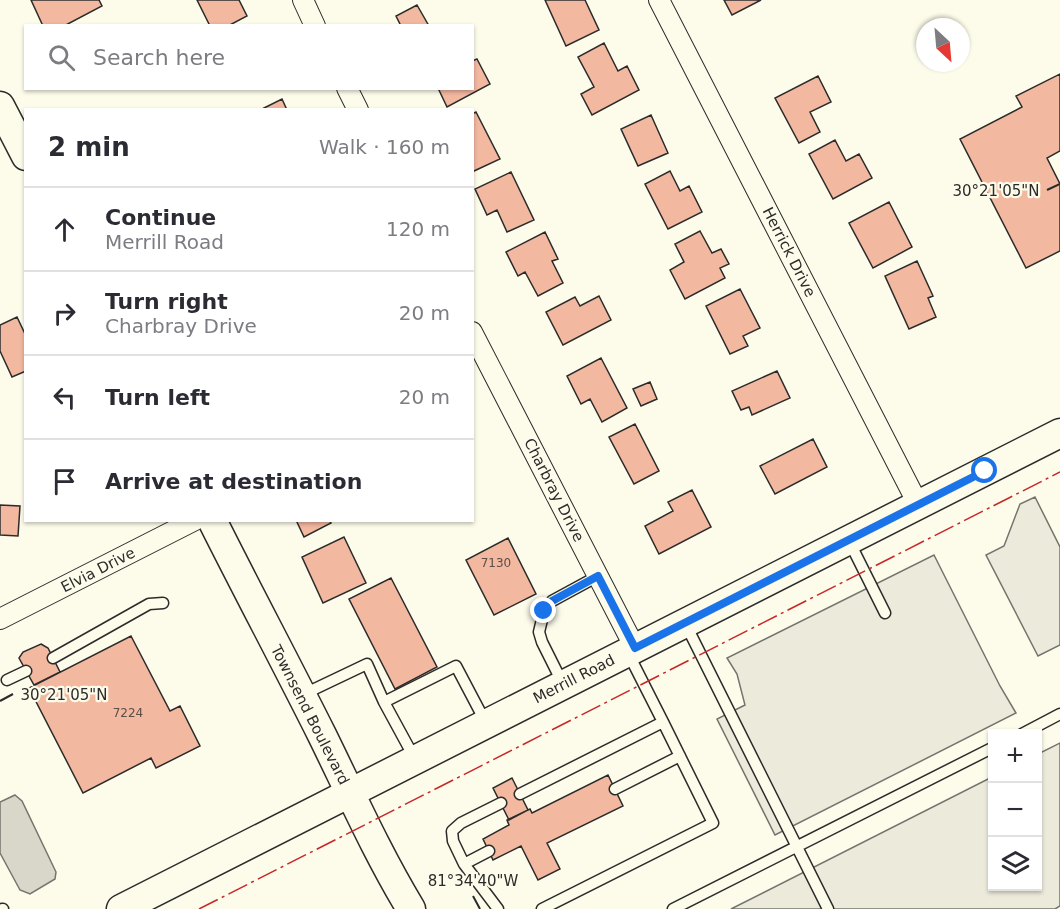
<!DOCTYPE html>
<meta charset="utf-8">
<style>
body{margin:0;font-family:"DejaVu Sans",sans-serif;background:#f2f2f3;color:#2b2b33}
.controls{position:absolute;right:18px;bottom:18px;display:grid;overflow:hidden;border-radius:0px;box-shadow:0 2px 4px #0004}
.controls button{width:54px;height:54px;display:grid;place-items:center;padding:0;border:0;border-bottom:2px solid #e1e1e2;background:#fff;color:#2b2b33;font:30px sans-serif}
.compass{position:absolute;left:916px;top:18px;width:54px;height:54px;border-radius:50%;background:#fff;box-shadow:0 2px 4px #0004;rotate:154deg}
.stop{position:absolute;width:18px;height:18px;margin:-14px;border:4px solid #1a73e8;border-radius:50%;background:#fff}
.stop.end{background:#1a73e8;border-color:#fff;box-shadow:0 2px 6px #0008}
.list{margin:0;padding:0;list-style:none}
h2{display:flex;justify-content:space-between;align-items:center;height:78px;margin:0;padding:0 24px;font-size:26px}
h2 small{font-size:20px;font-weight:400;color:#7c7c81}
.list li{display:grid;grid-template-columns:39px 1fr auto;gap:18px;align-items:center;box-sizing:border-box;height:84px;padding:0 24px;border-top:2px solid #e1e1e2}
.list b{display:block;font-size:22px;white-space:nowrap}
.list p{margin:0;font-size:20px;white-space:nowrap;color:#7c7c81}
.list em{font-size:20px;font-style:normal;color:#7c7c81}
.icon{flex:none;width:33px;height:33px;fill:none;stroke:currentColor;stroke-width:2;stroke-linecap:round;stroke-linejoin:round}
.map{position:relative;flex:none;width:1060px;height:909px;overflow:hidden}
.search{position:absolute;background:#fff;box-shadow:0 2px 4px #0004;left:24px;top:24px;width:450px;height:66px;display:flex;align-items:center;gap:15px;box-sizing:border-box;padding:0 21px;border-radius:0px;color:#7c7c81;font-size:22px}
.panel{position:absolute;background:#fff;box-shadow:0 2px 4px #0004;left:24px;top:108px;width:450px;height:414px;border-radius:0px}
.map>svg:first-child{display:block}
.parking{fill:#eceadb;stroke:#74746e;stroke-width:1.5}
.water{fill:#d8d7c9;stroke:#74746e;stroke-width:1.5}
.building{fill:#f2b8a0;stroke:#2b2b2b;stroke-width:1.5}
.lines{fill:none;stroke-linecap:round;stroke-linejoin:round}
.lane-casing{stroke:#2b2b2b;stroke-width:13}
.street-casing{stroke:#2b2b2b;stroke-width:22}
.secondary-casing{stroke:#2b2b2b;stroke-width:31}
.lane{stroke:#fdfbea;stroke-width:10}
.street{stroke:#fdfbea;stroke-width:20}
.secondary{stroke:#fdfbea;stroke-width:28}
.power{stroke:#c62828;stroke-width:1.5;stroke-dasharray:21 4.5 3 4.5;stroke-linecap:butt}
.route{stroke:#1a73e8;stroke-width:8}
.ticks{fill:none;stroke:#2b2b2b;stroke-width:2}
.labels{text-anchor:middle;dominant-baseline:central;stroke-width:4.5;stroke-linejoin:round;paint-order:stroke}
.number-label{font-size:12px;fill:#5d4e48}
.street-label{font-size:15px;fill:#2b2b2b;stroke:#fdfbea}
.ticks-label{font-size:15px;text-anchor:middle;fill:#2b2b2b;stroke:#fdfbea;stroke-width:4.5;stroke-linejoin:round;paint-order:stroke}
</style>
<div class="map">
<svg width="1060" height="909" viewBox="0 0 1060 909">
<rect width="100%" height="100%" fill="#fdfbea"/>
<path class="parking" d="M1035 497 1060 547V645L1038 656 986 555 1004 546 1020 504Z
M934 555 1000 686 1016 713 775 835 717 719 745 705 737 674 727 658Z
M1060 743V906L1055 909H731L992 777V886H1038V754Z"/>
<path class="water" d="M15 795 22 801 56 872 55 879 30 894 20 890 0 853V802Z"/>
<path class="building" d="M31 0H99L102 6 64 26H43Z
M197 0H239L247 16 228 26H210Z
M545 0H585L599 30 566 46Z
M724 0H761L732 15Z
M417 5 429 26H401L396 16Z
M604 43 618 71 627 66 639 90 592 115 581 94 594 87 578 57Z
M477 59 490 84 447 107 438 88H472V61Z
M1060 74V151L1047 158 1060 184V251L1026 268 960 139 1022 107 1016 96Z
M818 76 831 102 810 112 820 132 799 143 775 98Z
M282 99 287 110H260Z
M476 112 500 159 474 171 472 169V114Z
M651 115 668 153 638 166 621 129Z
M835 140 846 161 859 154 872 178 833 199 809 154Z
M670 171 680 191 689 186 702 212 668 229 645 184Z
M511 172 534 220 507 232 497 210 487 215 475 189Z
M889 202 912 247 873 268 849 223Z
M700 231 712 253 721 249 729 264 720 268 725 278 685 299 670 270 684 262 675 244Z
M545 232 558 259 552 261 563 283 538 296 525 272 518 276 506 252Z
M917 261 933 296 928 298 936 317 909 329 885 276Z
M740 289 760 328 743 336 748 346 730 354 706 306Z
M599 296 611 320 563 345 546 312 575 297 580 306Z
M17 317 26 336V371L12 377 0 351V325Z
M601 358 627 408 602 422 590 399 581 404 567 376Z
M777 371 790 398 752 415 749 407 741 410 732 391Z
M650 382 657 399 641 406 633 389Z
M635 424 659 471 634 484 609 437Z
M813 439 827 467 775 494 760 466Z
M692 490 711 527 659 554 645 526 673 511 668 502Z
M0 505 20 506 18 536 0 535Z
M296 520H329L331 523 304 537Z
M344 537 366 583 323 603 302 557Z
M508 538 536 594 494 615 466 560Z
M391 578 437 667 395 689 349 599Z
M131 636 170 711 180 706 200 746 156 768 151 758 83 793 29 688Z
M41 644 48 648 60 672 34 685 19 658 23 652Z
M608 775 623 806 547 843 560 869 538 880 521 846 493 860 483 839 509 825 507 820 530 809 532 813Z
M512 778 528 810 509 820 493 788Z"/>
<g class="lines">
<g class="lane-casing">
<path id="lane" d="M849 541 885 613
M685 623 828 909
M628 653 663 722
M53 658 149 604 163 603
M7 680 26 671
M563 684 542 642 539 632 544 611 552 601 598 576
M304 694 367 664 384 702
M1022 734 1060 714
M415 759 384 702 456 666 486 723
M615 789 680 756
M520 794 663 722 713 823 542 909
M464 864 489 851
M2 909H3
M498 909 464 864 453 841 452 831 461 823 501 803
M673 909 992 748"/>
</g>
<g class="street-casing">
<path id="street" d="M303 0 315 26
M659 0 918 504
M347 88 358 110
M472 332 635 648
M0 619 195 520"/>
</g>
<g class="secondary-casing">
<path id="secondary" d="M0 106 26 156
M212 520C248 592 286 663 322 735 351 794 377 853 411 909
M121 909 1060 433"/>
</g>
<use href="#lane" class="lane"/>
<use href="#street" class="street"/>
<use href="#secondary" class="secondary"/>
<path class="power" d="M199 909 1060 472"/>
</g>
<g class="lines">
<path class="route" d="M544 611 552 601 598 576 635 648 985 471"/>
</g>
<path class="ticks" d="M1047 190 1060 184M0 701 13 694M473 896 480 909"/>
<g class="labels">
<g class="number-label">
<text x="496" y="563">7130</text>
<text x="128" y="713">7224</text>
</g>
<g class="street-label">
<text transform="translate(789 252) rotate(63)">Herrick Drive</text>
<text transform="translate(554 490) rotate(63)">Charbray Drive</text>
<text transform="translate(98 570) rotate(-27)">Elvia Drive</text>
<text transform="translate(574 679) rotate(-27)">Merrill Road</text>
<text transform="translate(310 715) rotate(63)">Townsend Boulevard</text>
</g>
</g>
<g class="ticks-label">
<text x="996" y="196">30°21'05"N</text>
<text x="64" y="700">30°21'05"N</text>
<text x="473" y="886">81°34'40"W</text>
</g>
</svg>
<div class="controls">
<button>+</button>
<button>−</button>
<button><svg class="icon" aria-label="layers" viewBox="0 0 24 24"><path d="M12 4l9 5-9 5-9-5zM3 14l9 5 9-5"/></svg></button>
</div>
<svg class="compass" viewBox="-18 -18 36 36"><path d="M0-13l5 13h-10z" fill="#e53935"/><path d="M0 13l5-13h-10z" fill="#7c7c81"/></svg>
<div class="stop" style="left:985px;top:471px"></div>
<div class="stop end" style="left:544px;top:611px"></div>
<div class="search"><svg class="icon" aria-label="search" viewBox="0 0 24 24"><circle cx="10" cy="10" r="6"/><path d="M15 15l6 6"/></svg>Search here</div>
<section class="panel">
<h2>2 min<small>Walk · 160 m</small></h2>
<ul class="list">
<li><svg class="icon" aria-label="ahead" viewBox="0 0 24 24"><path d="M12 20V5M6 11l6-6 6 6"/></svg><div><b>Continue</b><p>Merrill Road</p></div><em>120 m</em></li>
<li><svg class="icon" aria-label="right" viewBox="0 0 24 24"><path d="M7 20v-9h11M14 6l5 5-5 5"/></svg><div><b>Turn right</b><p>Charbray Drive</p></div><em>20 m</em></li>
<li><svg class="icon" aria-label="left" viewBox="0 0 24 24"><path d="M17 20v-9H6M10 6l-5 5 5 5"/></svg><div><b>Turn left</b></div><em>20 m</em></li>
<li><svg class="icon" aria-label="arrive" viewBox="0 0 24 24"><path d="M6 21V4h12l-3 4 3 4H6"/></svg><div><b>Arrive at destination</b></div></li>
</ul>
</section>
</div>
